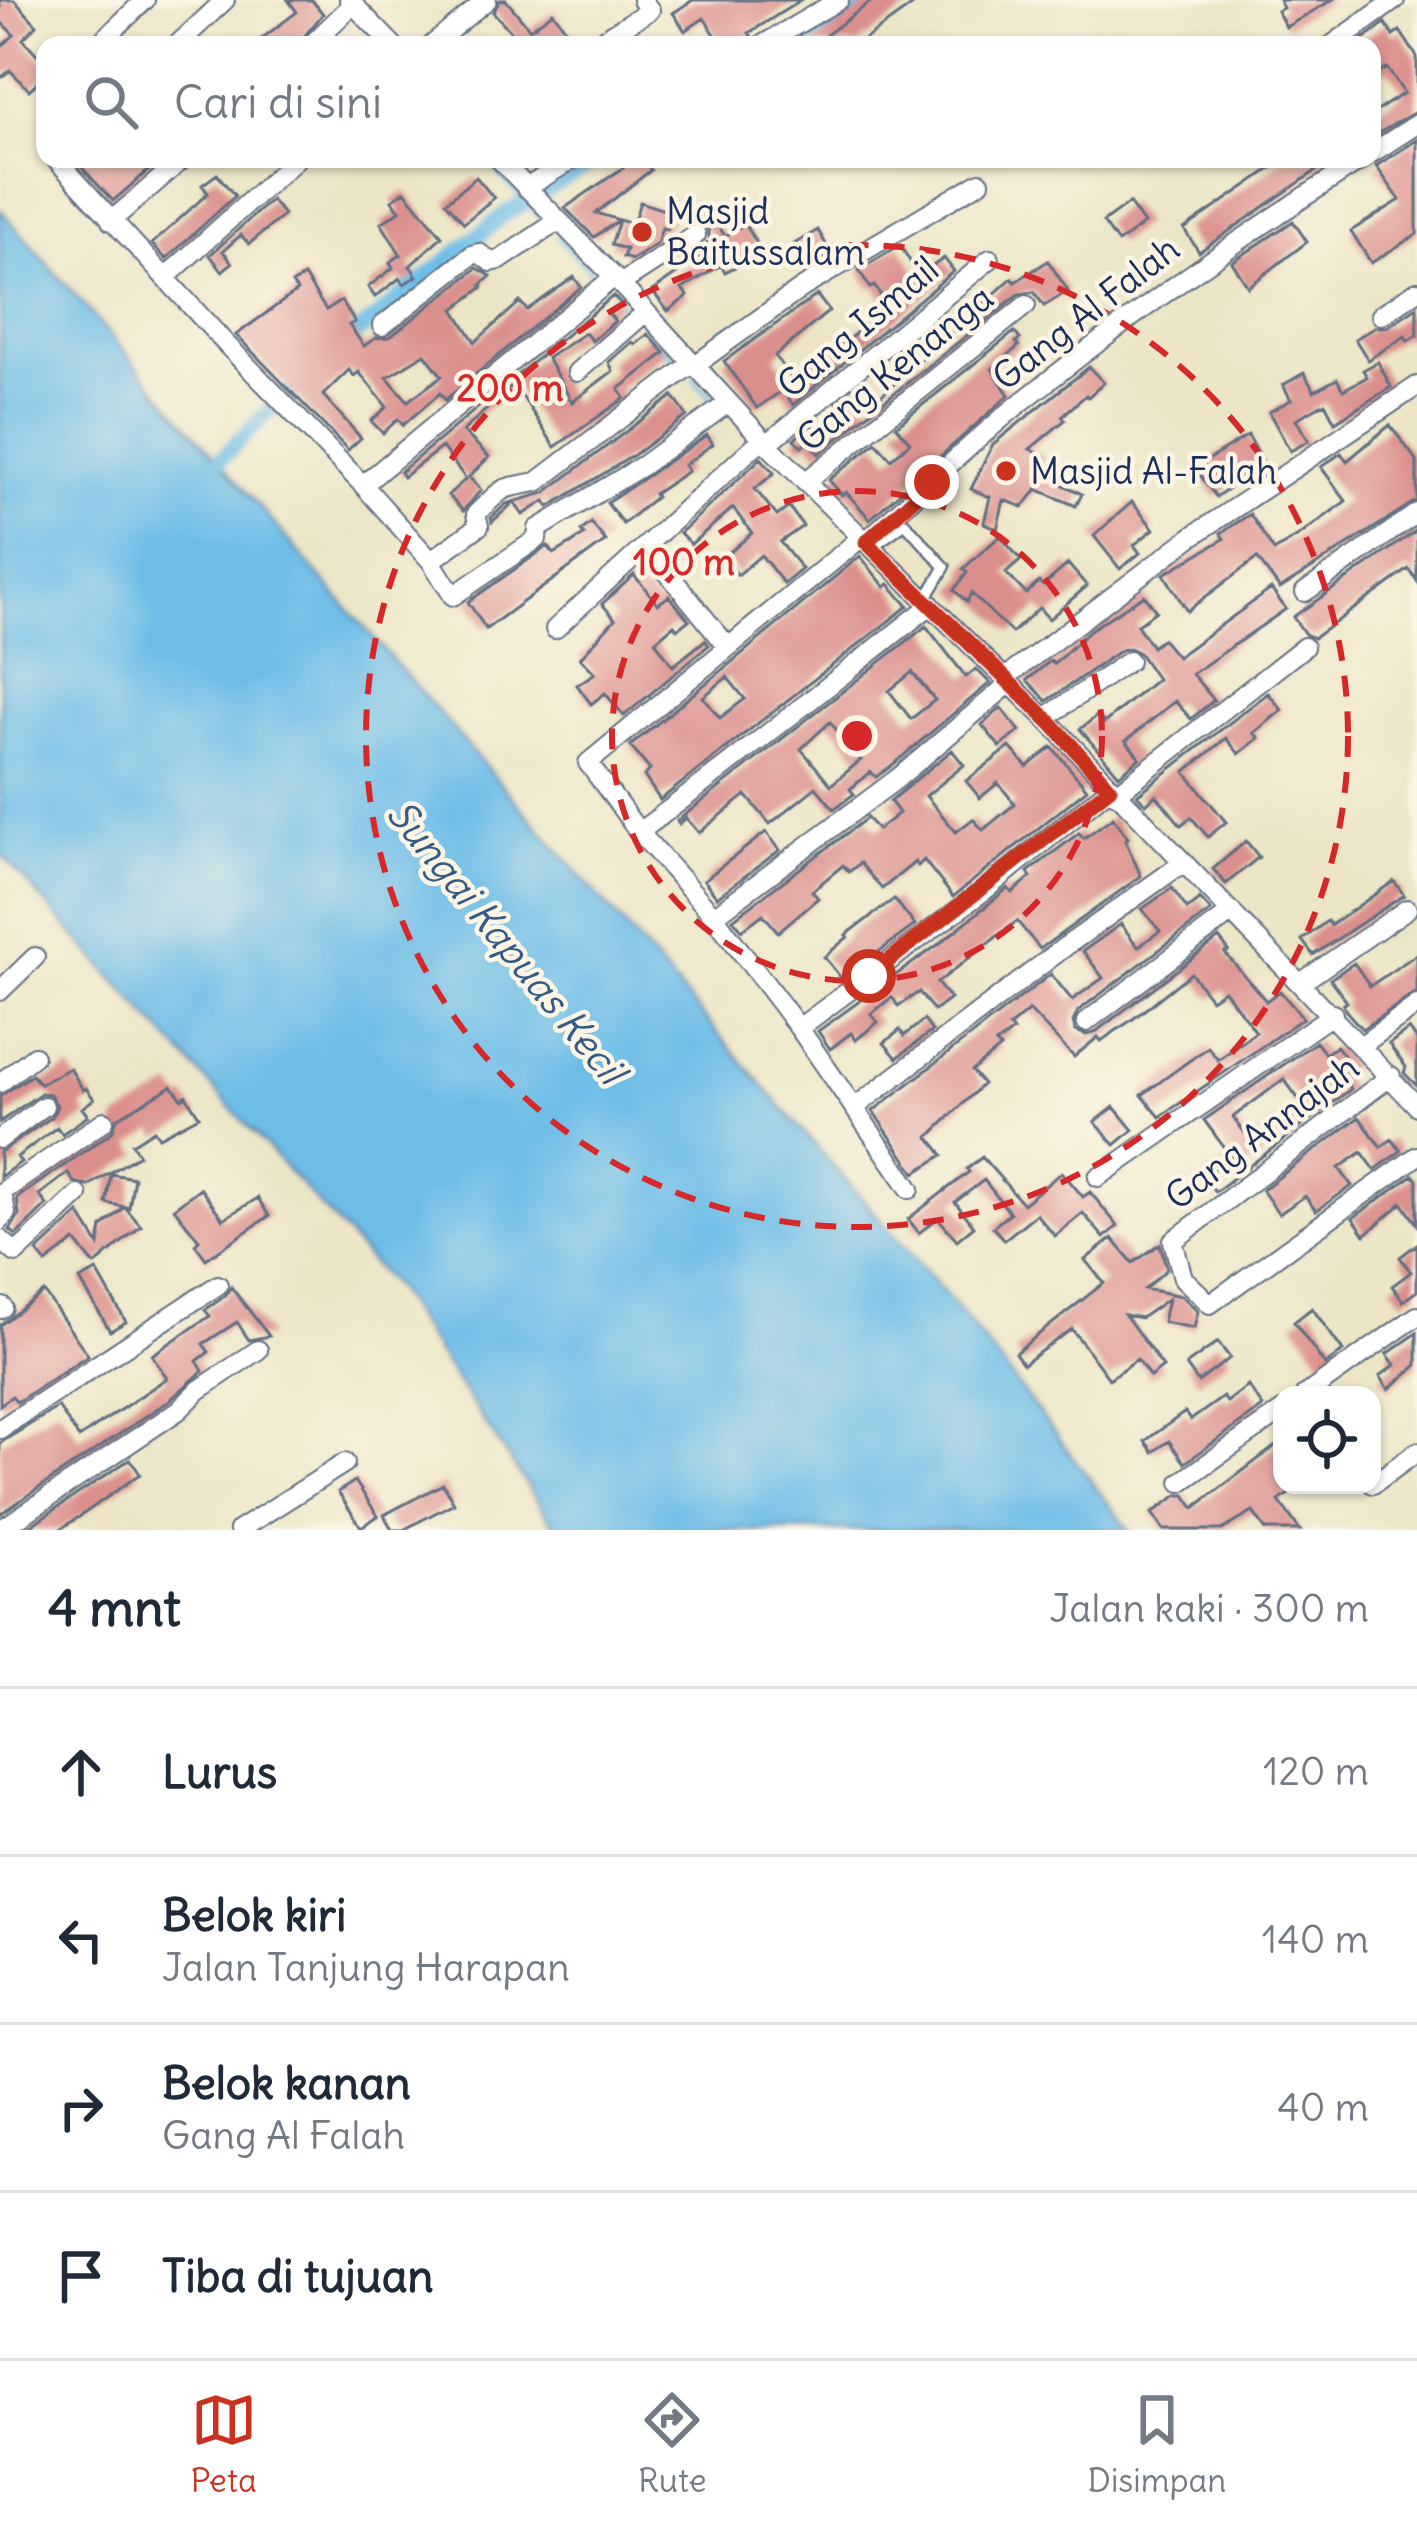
<!DOCTYPE html>
<html lang="id">
<meta charset="utf-8">
<style>
body{margin:0;font-family:Delius,sans-serif;background:#f6f6f7;color:#1f2937}
.controls{position:absolute;right:36px;bottom:36px;display:grid;overflow:hidden;border-radius:24px;box-shadow:0 3px 9px #0004}
.controls button{width:108px;height:108px;display:grid;place-items:center;padding:0;border:0;border-bottom:3px solid #e0e1e3;background:#fff;color:#1f2937;font:60px sans-serif}
.stop{position:absolute;width:36px;height:36px;margin:-27px;border:9px solid #c8321e;border-radius:50%;background:#fff}
.stop.end{background:#c8321e;border-color:#fff;box-shadow:0 3px 12px #0008}
.list{margin:0;padding:0;list-style:none}
h2{display:flex;justify-content:space-between;align-items:center;height:156px;margin:0;padding:0 48px;font-size:51px}
h2 small{font-size:39px;font-weight:400;color:#747a83}
.list li{display:grid;grid-template-columns:78px 1fr auto;gap:36px;align-items:center;box-sizing:border-box;height:168px;padding:0 48px;border-top:3px solid #e0e1e3}
.list b{display:block;font-size:45px;white-space:nowrap}
.list p{margin:0;font-size:39px;white-space:nowrap;color:#747a83}
.list em{font-size:39px;font-style:normal;color:#747a83}
.icon{flex:none;width:66px;height:66px;fill:none;stroke:currentColor;stroke-width:2;stroke-linecap:round;stroke-linejoin:round}
.map{position:relative;flex:none;width:1417px;height:1530px;overflow:hidden}
.search{position:absolute;background:#fff;box-shadow:0 3px 9px #0004;left:36px;right:36px;top:36px;height:132px;display:flex;align-items:center;gap:30px;box-sizing:border-box;padding:0 42px;border-radius:24px;color:#747a83;font-size:45px}
.sheet{height:828px;background:#fff}
nav{display:flex;justify-content:space-around;align-items:center;box-sizing:border-box;height:168px;border-top:3px solid #e0e1e3;background:#fff;font-size:33px;color:#747a83}
nav a{display:grid;justify-items:center;gap:6px}
nav .on{color:#c8321e}
.map>svg:first-child{display:block}
.water{fill:#6dbde8;stroke:#4476a3;stroke-width:3}
.lines{fill:none;stroke-linecap:round;stroke-linejoin:round}
.stream{stroke:#6dbde8;stroke-width:4.5}
.canal{stroke:#6dbde8;stroke-width:16}
.building{fill:#db8f8d;fill-rule:evenodd}
.service-casing{stroke:#646f83;stroke-width:14}
.minor-casing{stroke:#646f83;stroke-width:22}
.service{stroke:#fff;stroke-width:9}
.minor{stroke:#fff;stroke-width:18}
.route{stroke:#c8321e;stroke-width:15}
.ring{fill:none;stroke:#d62828;stroke-width:6;stroke-dasharray:21 15}
.poi-dot{fill:#c8321e;stroke:#fcf5e5;stroke-width:4.5}
.labels{text-anchor:middle;dominant-baseline:central;stroke-width:9;stroke-linejoin:round;paint-order:stroke}
.poi-label{font-size:36px;fill:#1b2f5e;stroke:#fcf5e5;text-anchor:start}
.street-label{font-size:36px;fill:#1b2f5e;stroke:#fcf5e5}
.water-label{font-size:39px;font-style:italic;fill:#345a87;stroke:#fcf5e5}
.centre{fill:#d62828;stroke:#fcf5e5;stroke-width:6}
.ring-label{font-size:36px;text-anchor:middle;font-weight:bold;fill:#d62828;stroke:#fcf5e5;stroke-width:9;stroke-linejoin:round;paint-order:stroke}
</style>
<div class="map">
<svg width="1417" height="1530" viewBox="0 0 1417 1530">
<rect width="100%" height="100%" fill="#fcf5e5"/>
<filter id="ink" filterUnits="userSpaceOnUse"><feTurbulence type="fractalNoise" baseFrequency=".00833" numOctaves="2"/><feDisplacementMap in="SourceGraphic" scale="24" xChannelSelector="R" yChannelSelector="G"/><feConvolveMatrix kernelMatrix="1 2 1 2 8 2 1 2 1" color-interpolation-filters="sRGB"/></filter>
<filter id="wash" filterUnits="userSpaceOnUse"><feTurbulence type="fractalNoise" baseFrequency=".004" numOctaves="4" result="noise"/><feDisplacementMap in="SourceGraphic" scale="48" xChannelSelector="R" yChannelSelector="G"/><feGaussianBlur stdDeviation="2.7" result="paint"/><feColorMatrix in="noise" values="0 0 0 0 0 0 0 0 0 0 0 0 0 0 0 0 0 1.4 0 .05"/><feComposite in="paint" operator="in"/></filter>
<g filter="url(#wash)">
<rect width="100%" height="100%" fill="#ece6c7"/>
<path class="water" d="M0 209 964 1316 1129 1530H557L392 1285 0 853Z"/>
<g class="lines">
<path class="stream" d="M485 159 539 217
M558 237 594 275
M613 295 627 310
M646 329 675 360
M694 379 712 398"/>
<path class="canal" d="M792 45 869 0
M342 345 505 214 598 159
M203 476 304 377"/>
</g>
<g id="blocks">
<path class="building" d="M0 0H14L37 25 23 39 45 63V76L29 90 10 70 0 79V48L14 35 0 21Z
M288 0H312L323 14 297 45H253L297 12Z
M500 0H506L530 29 553 12 578 45H523L493 12Z
M693 0H801L749 33 752 37 742 45H722L704 18 685 31 673 13Z
M873 0H920L857 45H813Z
M1279 0H1332L1286 27 1277 11 1283 8Z
M1385 23 1393 36 1400 31 1417 57V111L1372 137V114L1404 93 1387 68 1372 78V45H1355Z
M1417 140V234L1371 263 1351 231 1400 200 1376 166Z
M74 159H162L113 201Z
M622 159H642L651 170 596 213 619 220 594 237 565 208 627 165Z
M1285 159H1333L1199 252 1184 229Z
M217 174 235 196 166 259 152 244 208 193 202 185Z
M476 177 494 198 464 223 446 202Z
M405 191 442 236 410 266 417 276 404 284 400 278 375 297 368 287 393 268 390 262 401 255 381 223 400 211 392 200Z
M271 200 284 215 249 244 241 235 223 251 232 263 222 271 210 255Z
M640 202 673 213 667 230 662 228 657 244 632 260 623 257 626 249 611 245 619 220 633 224Z
M1129 203 1144 224 1118 243 1103 222Z
M710 213 725 236 745 224 763 253 725 272 721 265 682 289 688 296 668 311 652 291 711 250 707 243 710 241 708 229 697 222Z
M1293 221 1307 242 1248 287 1232 262Z
M818 230 832 255 808 269 794 244Z
M900 245 919 276 944 258 954 271 793 405 783 390 757 408 724 361 817 295 829 311 775 356 795 383 889 306 874 286 870 288 859 270Z
M1048 261 1068 291 1044 306 1034 292 1019 294 878 406 874 402 1012 278 1015 282Z
M477 268 491 276 481 285 483 287 454 309 475 342 520 302 527 310 574 277 581 287 445 400 440 393 403 425 398 419 383 433 371 421 387 407 359 372 354 376 349 370 323 395 361 438 348 450 236 335 297 291 292 284 304 276 326 310 341 301 355 322 349 325 364 346 376 338 390 337ZM425 354 442 376 408 401 387 377Z
M613 296 621 304 609 314 615 321 592 341 585 333 547 358 572 402 613 371 609 362 632 342 635 345 648 334 665 353 619 389 625 398 555 447 514 384 463 431 489 457 469 477 481 490 463 511 448 495 466 479 442 447 403 477 400 472Z
M1417 307V335L1408 341 1405 336 1368 360 1355 339 1375 327H1387Z
M1014 332 1020 339 1016 342 1019 346 992 369 1009 395 870 519 846 492 842 495 829 480 876 442 891 459 910 442 896 426Z
M1378 362 1391 387 1335 422 1325 403 1296 419 1309 441 1290 451 1269 412 1291 400 1283 385 1304 373 1314 391 1337 379 1343 390 1367 377 1363 370Z
M1089 367 1104 383 1088 397 1086 395 1062 416 1065 420 1030 449 1045 457 1041 474 1082 494 1076 506 1037 489 1023 507 1004 500 997 529 984 523 990 497 971 489 993 444Z
M851 392 864 406 869 402 875 408 819 454 808 441 802 447 794 439 813 424 825 437 848 415 837 403Z
M673 396 687 416 634 455 549 507 545 501 523 515 514 502 492 522 491 518 506 504 545 493Z
M1390 425 1417 461V500L1280 589 1257 558 1187 611 1164 574 1224 539 1221 533 1250 514 1274 551 1300 535 1346 501 1321 467 1341 453 1347 461Z
M707 435 713 444 684 465 688 471 654 494 656 497 623 524 607 503Z
M1248 435 1267 470 1243 483 1241 479 1216 497 1195 468Z
M761 458 774 473 755 489 777 516 789 507 803 526 780 542 802 569 784 584 761 555 738 575 723 558 752 533 733 508 691 544 680 533Z
M1132 502 1154 529 1134 545 1140 553 1120 569 1094 536Z
M591 523 606 541 486 629 468 602 548 546 554 554 572 543 584 535 581 531Z
M1417 530V581L1409 569 1314 638 1305 634 1293 617Z
M1000 536 1021 560 1006 573 1026 594 1039 582 1043 586 1068 564 1087 586 1049 619 1039 608 1012 633 971 593 967 602 954 590 967 573 963 569Z
M860 556 885 587 889 584 908 606 660 800 644 776 650 770 630 746ZM727 677 745 699 720 718 703 697Z
M634 575 658 604 669 596 689 620 677 629 674 625 655 641 673 666 705 640 709 645 624 716 605 693 591 704 577 685 595 673 580 658 615 619 602 604Z
M1271 589 1286 609 1192 674 1214 700 1191 719 1175 701 1126 741 1140 758 1119 775 1080 729 1098 715 1104 723 1157 679 1139 653 1129 648 1121 650 1047 701 1027 680 1050 661 1054 664 1090 630 1144 595 1156 611 1137 625 1152 647 1162 639 1177 657Z
M926 626 966 677 976 669 990 683 890 767 876 777 871 772 850 789 854 794 834 809 816 787 770 824 746 795 699 833 686 818 679 824 677 821ZM912 672 935 700 911 719 889 691ZM830 722 861 760 831 785 801 749Z
M1268 693 1282 710 1254 733 1259 738 1239 754 1226 738 1185 772 1226 822 1208 837 1191 817 1181 825 1156 795 1146 804 1137 795Z
M1001 708 1020 731 1000 747 982 725Z
M1010 747 1027 767 1052 747 1087 789 953 897 924 860 918 866 915 862 882 889 860 863 849 872 843 865 812 891 818 898 778 932 763 914 742 930 733 919 867 818 878 830 899 813 890 801 952 750 964 765 926 796 956 832 973 819 983 830 1015 804 998 783 980 798 966 781Z
M1113 817 1128 838 1125 840 1141 876 1040 949 1017 921 937 983 950 999 934 1011 919 992 898 1006 892 997 871 1014 878 1022 856 1040 851 1033 830 1049 818 1031 939 944 1008 888 1012 893 1031 877 1028 872 1079 833 1084 838Z
M766 832 780 850 717 897 704 880Z
M1246 841 1259 857 1226 884 1213 869Z
M1394 881 1404 895 1313 955 1302 940 1327 921 1331 925Z
M1172 888 1187 909 1200 899 1211 911 1078 1011 1073 1022 1076 1031 1086 1035 1094 1033 1219 938 1229 951 1225 953 1266 1001 1280 991 1303 1018 1160 1117 1142 1095 1208 1047 1218 1060 1256 1032 1224 990 1211 999 1191 973 1133 1019 1101 1041 1098 1037 1074 1057 1029 1010 1009 1027 1013 1031 996 1044 1000 1048 972 1071 983 1084 929 1137 943 1155 915 1173 873 1111 1051 974 1072 1000 1103 978 1083 951 1121 924 1138 947 1160 931 1142 909Z
M894 899 915 925 842 979 824 957 848 937 846 935Z
M1417 954V992L1362 1029 1346 1011 1343 1005 1347 1002 1330 979 1354 963 1370 986Z
M924 1020 932 1031 897 1058 884 1043 900 1030 904 1036Z
M1409 1029 1417 1040V1086L1404 1073 1406 1067 1389 1044Z
M1316 1042 1325 1054 1337 1046 1352 1067 1341 1076 1351 1089 1215 1192 1204 1177 1231 1157 1204 1120ZM1284 1079 1302 1104 1250 1140 1233 1117Z
M70 1068 83 1090 86 1088 94 1099 82 1108 88 1116 62 1134 57 1127 17 1157 21 1162 0 1177V1152L52 1117 57 1106 50 1094 41 1093 0 1122V1096L32 1075 40 1084Z
M172 1086 182 1099 186 1096 199 1116 159 1137 154 1130 132 1144 139 1155 88 1186 74 1182 68 1173 39 1195 47 1205 16 1235 10 1230 19 1215 17 1198 112 1132 117 1118Z
M1114 1107 1133 1130 1115 1145 1095 1122Z
M1359 1117 1381 1147 1392 1139 1401 1151 1375 1170 1362 1152 1339 1168 1352 1186 1316 1211 1305 1196 1279 1214 1262 1190Z
M982 1157 1023 1204 1062 1172 1083 1197 1090 1192 1118 1226 1104 1238 1083 1213 1055 1236 1036 1214 1004 1240 993 1227 1010 1213 984 1180 955 1202 974 1226 957 1240 938 1218 919 1233 908 1219 969 1172 967 1169Z
M111 1174 134 1178 129 1208 106 1203Z
M1413 1175 1417 1180V1224L1402 1203 1365 1235 1353 1218Z
M200 1188 223 1219 258 1198 269 1216 206 1259 195 1244 199 1240 174 1208Z
M125 1207 141 1226 95 1265 75 1241 46 1263 37 1252 79 1213 99 1245 102 1227Z
M1112 1238 1133 1263 1160 1244 1167 1269 1145 1289 1182 1296 1198 1311 1194 1328 1163 1322 1168 1299 1141 1318 1125 1315 1163 1367 1150 1377 1137 1359 1109 1379 1072 1329 1023 1364 1015 1353 1104 1283 1085 1260Z
M1417 1244V1291L1403 1301 1392 1286 1411 1272 1400 1257Z
M97 1271 126 1322 110 1331 80 1280Z
M231 1287 269 1336 249 1340 237 1322 203 1344 209 1352 197 1361 203 1371 170 1400 0 1514V1443L58 1407 79 1438 167 1378 152 1355 210 1316 205 1310 225 1296Z
M44 1292 88 1355 17 1402 12 1396 0 1405V1325Z
M1312 1308 1343 1351 1325 1365 1294 1322Z
M1417 1333V1365L1389 1389 1380 1376 1395 1365 1387 1354Z
M1218 1342 1230 1358 1198 1382 1186 1365Z
M1248 1386 1263 1407 1185 1463 1169 1441 1153 1452 1145 1441 1185 1412 1191 1420 1223 1397 1227 1402Z
M1282 1441V1485H1301L1279 1501 1300 1530H1266L1253 1512 1222 1530H1164L1152 1513 1178 1495H1185L1194 1508Z
M130 1459 140 1474 79 1517 59 1530H24Z
M355 1481 378 1516 361 1527 338 1492Z
M443 1484 454 1503 403 1530H392L384 1515Z"/>
</g>
</g>
<g filter="url(#ink)">
<use href="#blocks" fill-opacity="0" stroke="#646f83" stroke-width="3"/>
<g class="lines">
<g class="service-casing">
<path id="service" d="M872 547 905 523 945 567 926 599"/>
</g>
<g class="minor-casing">
<path id="minor" d="M349 0 393 45
M98 45 145 0
M177 45 225 0
M311 45 353 4
M432 45 487 0
M594 45 650 10 642 0
M762 45 839 0
M1332 45 1395 0
M1372 153 1417 124
M56 159 226 344 363 485 431 561 453 596 537 539 538 529 642 466 728 403
M499 159 614 277 767 444 1051 724 1417 1106
M526 188 573 159
M111 221 183 159
M167 276 296 159
M620 284 696 235
M1381 315 1417 291
M382 326 472 255 479 253 491 262 500 260 558 221
M695 365 802 288 980 182
M577 372 646 312
M767 444 990 259
M805 482 1026 305
M363 485 614 277
M866 541C918 494 969 444 1024 400 1133 313 1245 234 1363 159
M646 546 728 647
M431 561 479 526 476 514C506 485 498 489 537 482L693 363
M1305 592 1417 513
M555 629 762 439
M1005 678 1191 537 1417 386
M1045 718 1129 661
M1116 794 1304 647
M639 832C738 759 834 681 931 605
M714 916 639 832 588 763 862 537
M1302 982 1407 909
M0 991 35 957
M1086 1022 1232 912
M799 1028 985 890 1110 788
M1362 1045 1417 1005
M1391 1076 1173 1241 1183 1278 1210 1304 1417 1156
M0 1083 34 1056
M854 1108 1066 946 1183 863
M0 1139 44 1106
M1098 1177 1333 1014
M910 1189 799 1028 714 916 898 778 1010 683
M0 1221 6 1213 2 1192 104 1121
M0 1239 16 1253 78 1195
M0 1309 3 1307
M1305 1395 1417 1316
M0 1429 218 1285
M1181 1482 1282 1411
M1373 1484 1417 1452
M0 1530 179 1410 199 1390 258 1350
M239 1530 345 1463"/>
</g>
<use href="#service" class="service"/>
<use href="#minor" class="minor"/>
</g>
</g>
<g class="lines" filter="url(#ink)">
<path class="route" d="M869 976 1110 788 1052 724 866 542 932 482"/>
</g>
<g class="ring">
<circle cx="857" cy="736" r="245"/>
<circle cx="857" cy="736" r="491"/>
</g>
<g class="poi-dot">
<circle cx="642" cy="232" r="12"/>
<circle cx="1006" cy="471" r="12"/>
</g>
<g class="labels">
<g class="poi-label">
<text x="666" y="211">Masjid<tspan x="666" dy="41">Baitussalam</tspan></text>
<text x="1030" y="471">Masjid Al-Falah</text>
</g>
<g class="street-label">
<text transform="translate(1086 313) rotate(-38)">Gang Al Falah</text>
<text transform="translate(858 327) rotate(-40)">Gang Ismail</text>
<text transform="translate(895 368) rotate(-39)">Gang Kenanga</text>
<text transform="translate(1262 1132) rotate(-37)">Gang Annajah</text>
</g>
<g class="water-label">
<text transform="translate(506 942) rotate(51)">Sungai Kapuas Kecil</text>
</g>
</g>
<circle cx="857" cy="736" r="18" class="centre"/>
<g class="ring-label">
<text x="510" y="401">200 m</text>
<text x="684" y="575">100 m</text>
</g>
</svg>
<div class="controls">
<button><svg class="icon" aria-label="locate" viewBox="0 0 24 24"><circle cx="12" cy="12" r="6"/><path d="M12 2v4M12 18v4M2 12h4M18 12h4"/></svg></button>
</div>
<div class="stop" style="left:869px;top:976px"></div>
<div class="stop end" style="left:932px;top:482px"></div>
<div class="search"><svg class="icon" aria-label="search" viewBox="0 0 24 24"><circle cx="10" cy="10" r="6"/><path d="M15 15l6 6"/></svg>Cari di sini</div>
</div>
<section class="sheet">
<h2>4 mnt<small>Jalan kaki · 300 m</small></h2>
<ul class="list">
<li><svg class="icon" aria-label="ahead" viewBox="0 0 24 24"><path d="M12 20V5M6 11l6-6 6 6"/></svg><div><b>Lurus</b></div><em>120 m</em></li>
<li><svg class="icon" aria-label="left" viewBox="0 0 24 24"><path d="M17 20v-9H6M10 6l-5 5 5 5"/></svg><div><b>Belok kiri</b><p>Jalan Tanjung Harapan</p></div><em>140 m</em></li>
<li><svg class="icon" aria-label="right" viewBox="0 0 24 24"><path d="M7 20v-9h11M14 6l5 5-5 5"/></svg><div><b>Belok kanan</b><p>Gang Al Falah</p></div><em>40 m</em></li>
<li><svg class="icon" aria-label="arrive" viewBox="0 0 24 24"><path d="M6 21V4h12l-3 4 3 4H6"/></svg><div><b>Tiba di tujuan</b></div></li>
</ul>
</section>
<nav>
<a class="on"><svg class="icon" aria-label="map" viewBox="0 0 24 24"><path d="M3 6l6-2 6 2 6-2v14l-6 2-6-2-6 2zM9 4v14M15 6v14"/></svg>Peta</a>
<a><svg class="icon" aria-label="directions" viewBox="0 0 24 24"><path d="M12 3l9 9-9 9-9-9zM9 14v-3h6M13 9l2 2-2 2"/></svg>Rute</a>
<a><svg class="icon" aria-label="saved" viewBox="0 0 24 24"><path d="M7 4h10v16l-5-4-5 4z"/></svg>Disimpan</a>
</nav>
